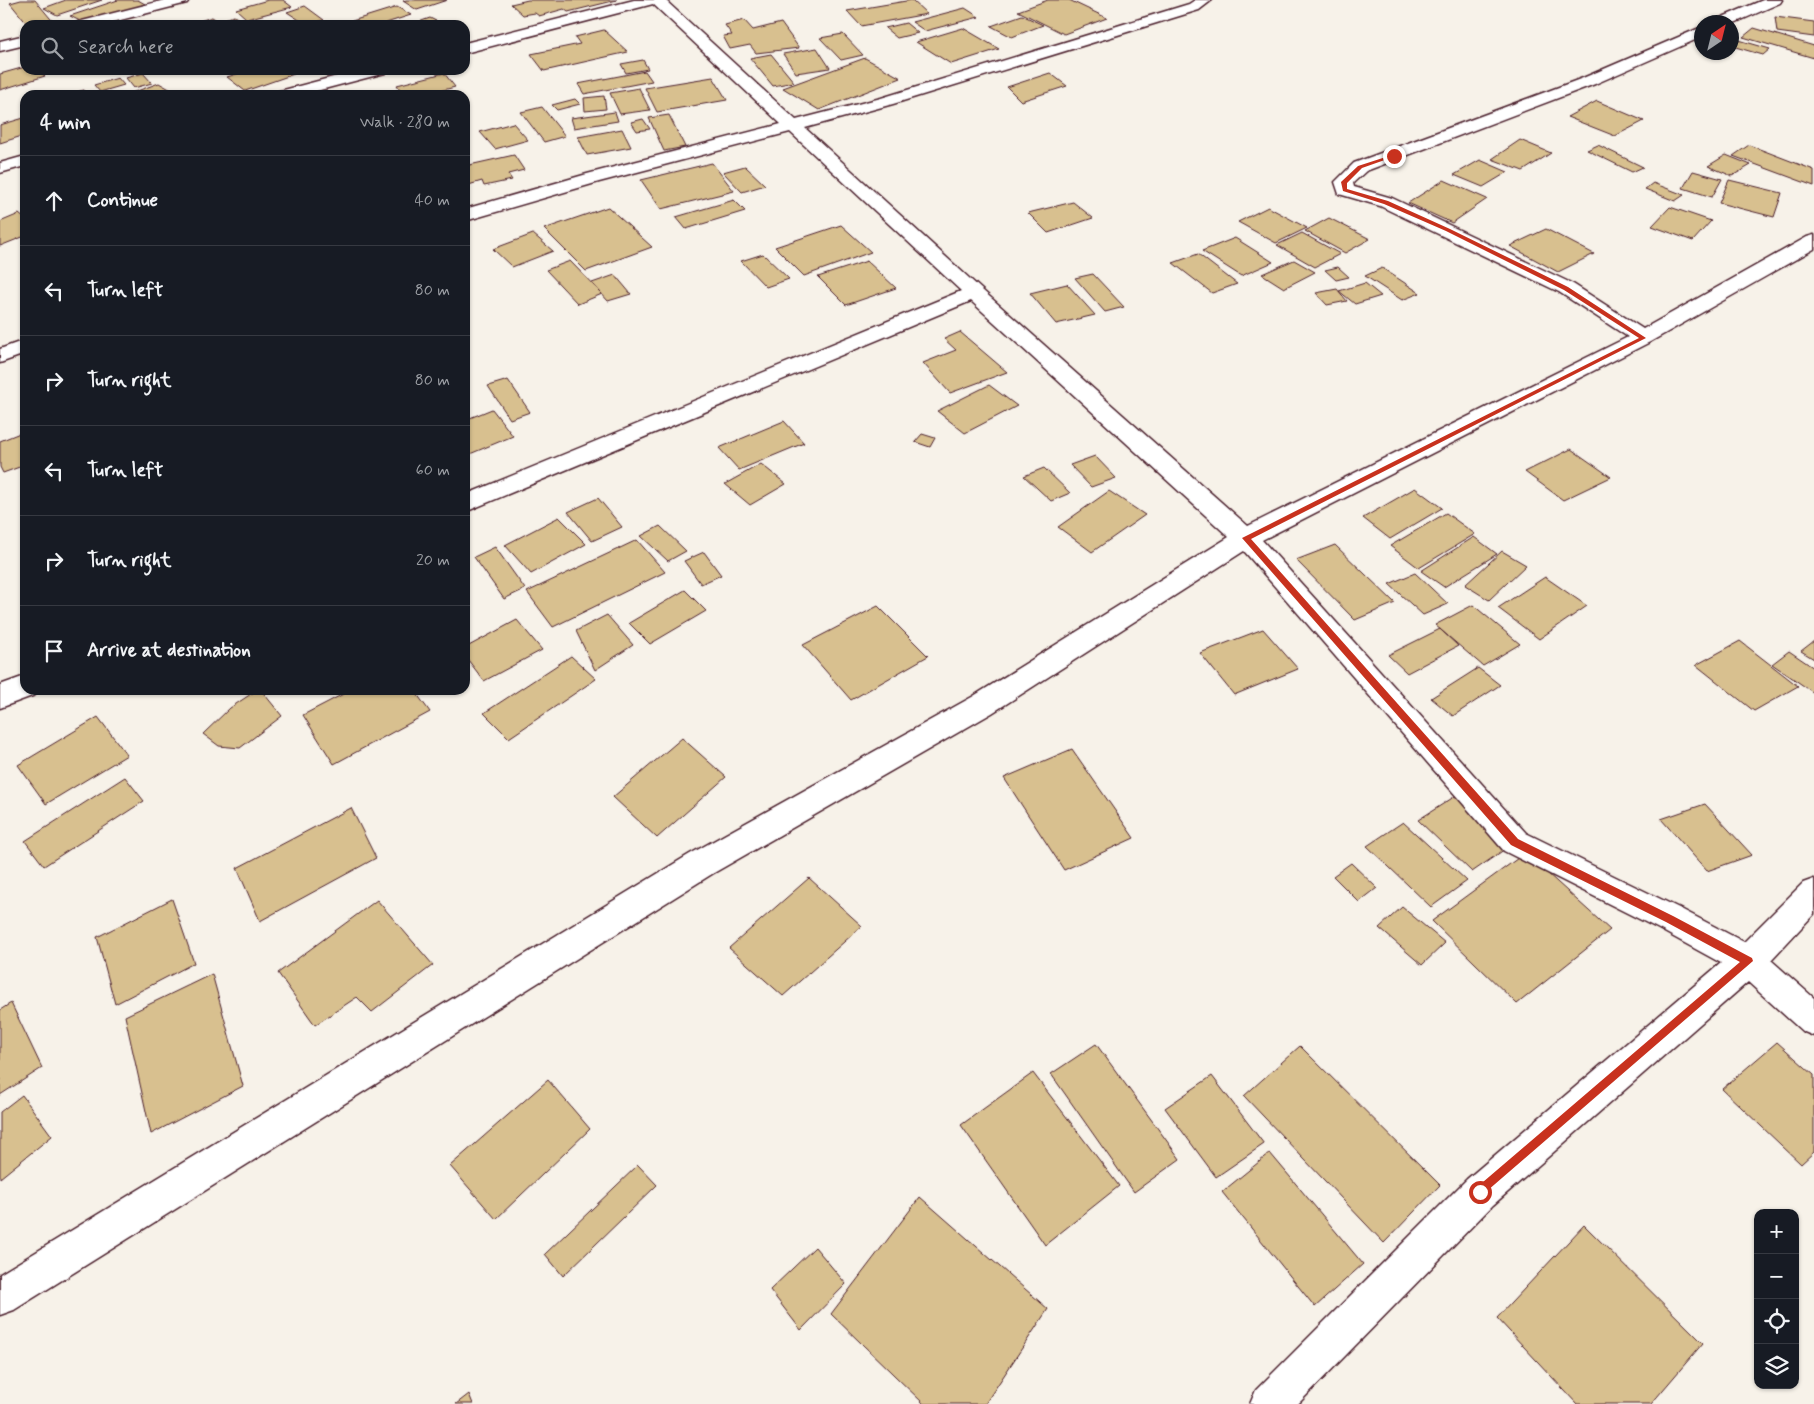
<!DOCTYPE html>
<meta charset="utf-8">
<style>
body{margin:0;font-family:Mynerve,sans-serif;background:#242831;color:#f1f3f6}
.controls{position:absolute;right:15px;bottom:15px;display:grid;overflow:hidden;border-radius:10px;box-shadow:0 1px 4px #0004}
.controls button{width:45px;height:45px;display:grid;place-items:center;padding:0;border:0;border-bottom:1px solid #363941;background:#171b24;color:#f1f3f6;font:25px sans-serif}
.compass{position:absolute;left:1694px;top:15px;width:45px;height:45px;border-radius:50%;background:#171b24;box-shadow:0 1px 4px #0004;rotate:35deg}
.stop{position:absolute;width:15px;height:15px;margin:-11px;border:4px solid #c8321e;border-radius:50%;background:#fff}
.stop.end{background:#c8321e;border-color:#fff;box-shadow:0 1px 5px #0008}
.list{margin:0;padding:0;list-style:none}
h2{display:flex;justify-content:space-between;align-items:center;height:65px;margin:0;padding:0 20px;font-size:21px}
h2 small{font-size:16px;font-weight:400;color:#9ea1a6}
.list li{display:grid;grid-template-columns:32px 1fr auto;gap:15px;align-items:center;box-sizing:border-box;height:90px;padding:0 20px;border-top:1px solid #363941}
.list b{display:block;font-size:19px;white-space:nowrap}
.list em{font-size:16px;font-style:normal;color:#9ea1a6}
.icon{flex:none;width:28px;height:28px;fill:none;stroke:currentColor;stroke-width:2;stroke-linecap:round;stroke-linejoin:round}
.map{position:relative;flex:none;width:1814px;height:1404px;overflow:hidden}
.search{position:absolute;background:#171b24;box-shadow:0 1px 4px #0004;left:20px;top:20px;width:450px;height:55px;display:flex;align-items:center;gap:12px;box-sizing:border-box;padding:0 18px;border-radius:15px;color:#9ea1a6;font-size:19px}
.panel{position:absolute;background:#171b24;box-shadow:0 1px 4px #0004;left:20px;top:90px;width:450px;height:605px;border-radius:15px}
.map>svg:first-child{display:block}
.building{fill:#d8c08f;stroke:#4a1f2b}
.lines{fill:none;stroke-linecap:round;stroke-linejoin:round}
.street-casing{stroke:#4a1f2b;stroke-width:3}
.street{fill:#fff;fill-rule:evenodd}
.route{fill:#c8321e}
</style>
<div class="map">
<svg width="1814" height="1404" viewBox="0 0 1814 1404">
<rect width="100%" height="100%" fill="#f7f2e9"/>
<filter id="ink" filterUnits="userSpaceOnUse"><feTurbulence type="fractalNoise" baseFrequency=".02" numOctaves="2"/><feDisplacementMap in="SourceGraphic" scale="10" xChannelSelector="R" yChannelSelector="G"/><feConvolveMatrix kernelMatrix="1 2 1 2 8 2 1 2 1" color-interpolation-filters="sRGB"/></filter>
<g filter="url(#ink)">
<path class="building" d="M21 0H35L55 24 28 25 10 3Z
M66 0H102L57 15 44 8Z
M118 0H138L145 4 86 24 70 16Z
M268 0H283L292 7 247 19 236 9Z
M447 0 417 10 403 1 406 0Z
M528 0H617L568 12 564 9 539 16 535 13 523 15 511 4Z
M912 0 927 14 861 26 847 11Z
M1048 0H1069L1107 18 1064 34 1018 11Z
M305 6 324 20 307 25 287 12Z
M397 7 411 15 380 25H339Z
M965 8 979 17 925 31 912 22Z
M1022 15 1043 25 1012 37 991 26Z
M234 16 248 25H187L212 17 218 21Z
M1775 17 1814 22V37L1777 32Z
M430 18 444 25H410Z
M744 20 753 30 781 23 799 48 756 53 750 45 730 49 723 36 732 35 725 25Z
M906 23 918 33 897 38 885 28Z
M963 28 999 49 951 64 916 42Z
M1754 28 1814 46V58L1743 37Z
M604 30 628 52 544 71 531 54 580 44 575 37Z
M843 34 863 55 841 60 820 38Z
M1732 38 1770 49 1763 55 1732 46Z
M817 48 830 68 796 73 783 54Z
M771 54 794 82 773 86 750 58Z
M865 58 901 78 819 110 783 88Z
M643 60 648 69 626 73 621 64Z
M25 67V70H38L45 76 0 90V74Z
M249 70H287L294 74 245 91 227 77Z
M645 71 652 81 584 94 578 84Z
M143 73 152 83 134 88 126 78Z
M444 73 455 87 424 95H404L397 85Z
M1050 73 1067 86 1021 101 1007 87Z
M713 77 727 100 657 112 645 88Z
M118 78 124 85 100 92 94 85Z
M159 83 180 95H126Z
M639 88 650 110 620 114 610 93Z
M84 90 89 95H65Z
M604 96 606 109 585 111 584 98Z
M575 99 580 104 557 110 552 105Z
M1597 101 1644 121 1615 136 1567 117Z
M542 107 565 136 544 142 521 112Z
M615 112 618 121 574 128 571 118Z
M669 115 685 147 664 151 649 118Z
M24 118 25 135 0 143V125Z
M643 119 650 129 637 131 631 122Z
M513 123 528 140 495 149 480 132Z
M622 129 631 147 587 155 578 137Z
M1520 140 1551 153 1523 171 1492 159Z
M1598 145 1643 167 1632 172 1587 150Z
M1749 145 1814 170V186L1733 156Z
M514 155 524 170 508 174 512 180 484 186 482 181 465 186V166Z
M1726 155 1751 165 1732 176 1708 166Z
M1480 160 1508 172 1483 187 1454 175Z
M712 163 734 191 661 209 641 180Z
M745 166 765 185 742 192 723 172Z
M1693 171 1722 179 1712 197 1683 188Z
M1444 180 1487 199 1452 223 1408 203Z
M1729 180 1782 193 1774 217 1719 203Z
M1653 183 1684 195 1675 201 1645 189Z
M734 200 745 211 686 229 676 217Z
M1073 202 1093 218 1048 233 1028 213Z
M608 207 652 247 586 271 544 229Z
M1268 207 1307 228 1276 243 1238 222Z
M1670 207 1711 221 1693 241 1652 226Z
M19 214 25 219V236L0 246V222Z
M1329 218 1370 239 1345 253 1305 231Z
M841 225 871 252 804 276 775 247Z
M1546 229 1594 254 1558 272 1510 246Z
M1302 233 1340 254 1315 267 1277 245Z
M533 234 553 251 512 267 493 249Z
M1235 238 1273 262 1241 276 1202 251Z
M763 254 789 279 766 287 741 261Z
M1198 254 1237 284 1212 293 1173 263Z
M1294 260 1315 272 1284 288 1262 274Z
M570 261 602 294 578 304 546 270Z
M867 261 896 288 846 305 818 277Z
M1338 267 1349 277 1336 280 1325 270Z
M1382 268 1420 293 1402 300 1365 276Z
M1093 274 1124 307 1105 312 1075 278Z
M615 275 631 294 608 301 592 283Z
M1365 283 1381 296 1355 304 1339 291Z
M1067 284 1095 315 1056 324 1030 293Z
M1337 289 1347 301 1327 305 1316 293Z
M960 332 1007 372 950 393 923 363 956 350 944 339Z
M508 380 530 412 510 419 488 386Z
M989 385 1017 406 965 433 937 411Z
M492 409 513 436 465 456V420Z
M784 421 804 443 739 470 719 448Z
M25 431V465L3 473 0 467V441Z
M922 434 935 438 930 447 915 442Z
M1571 449 1611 477 1563 500 1525 472Z
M1095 456 1116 478 1091 487 1070 465Z
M761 464 786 484 750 505 725 484Z
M1044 468 1070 493 1051 501 1024 476Z
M1415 488 1442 508 1390 539 1363 518Z
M1109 491 1145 515 1092 552 1058 527Z
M598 498 622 527 592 541 568 512Z
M1446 513 1475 534 1419 568 1390 546Z
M559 517 586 544 531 574 505 545Z
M660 526 686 551 668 561 641 536Z
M1474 537 1497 554 1444 587 1421 571Z
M637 540 665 572 553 627 527 592Z
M1335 545 1395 603 1355 620 1296 560Z
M495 547 525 589 504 599 474 557Z
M1502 551 1526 565 1489 600 1465 585Z
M704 552 721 575 701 584 684 561Z
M1415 573 1448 604 1423 615 1389 584Z
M1545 577 1587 606 1539 639 1498 608Z
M685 590 706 611 650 644 629 623Z
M1473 605 1520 644 1483 666 1435 625Z
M878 606 928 656 851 700 803 645Z
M607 615 633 645 595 670 576 631Z
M517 620 542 650 484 681 465 656V648Z
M1263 629 1298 669 1234 695 1200 653Z
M1440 629 1458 646 1407 673 1388 655Z
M1740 641 1798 686 1754 711 1696 665Z
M1814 641V659L1801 651Z
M1789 651 1814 668V693L1772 664Z
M571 656 596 679 509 738 484 713Z
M1478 668 1500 685 1453 716 1431 698Z
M257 690H261L282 716 240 748 219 746 203 734 230 708Z
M351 690H414L430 712 334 764 303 715Z
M98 717 127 755 46 804 18 765Z
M682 738 726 777 657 838 613 797Z
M1072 749 1134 838 1064 870 1004 778Z
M125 777 144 801 44 866 25 841Z
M1457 795 1511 845 1472 872 1418 820Z
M1705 804 1752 855 1707 871 1661 819Z
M351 808 376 858 260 921 237 868Z
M1403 822 1467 881 1431 907 1367 846Z
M1525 853 1610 930 1517 1004 1432 921Z
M1351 863 1377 888 1359 902 1333 876Z
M809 878 862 926 783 996 729 948Z
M172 899 194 963 115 1004 97 937Z
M377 900 433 965 372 1012 357 997 315 1025 278 973Z
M1402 907 1445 943 1422 965 1379 928Z
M212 974 243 1086 151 1134 125 1016Z
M11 1003 42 1068 0 1095V1010Z
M1777 1042 1814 1075V1152L1801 1164 1722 1089Z
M1096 1044 1180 1159 1134 1192 1051 1074Z
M1300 1046 1440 1185 1384 1243 1244 1096Z
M1033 1073 1119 1186 1045 1245 961 1125Z
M1212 1076 1264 1144 1216 1177 1165 1108Z
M548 1080 590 1129 496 1219 450 1166Z
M22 1095 52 1136 0 1178V1112Z
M1270 1153 1363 1264 1315 1307 1222 1192Z
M638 1165 657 1185 563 1276 545 1254Z
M920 1197 1048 1309 985 1404H924L831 1314Z
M1584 1225 1703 1343 1651 1404H1577L1497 1318Z
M815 1247 846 1284 801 1330 770 1290Z
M469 1394 473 1404H456Z"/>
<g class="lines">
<g class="street-casing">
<path id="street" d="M165 0H189L187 3 101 25H76L78 22Z
M634 0H665L796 120 881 98 1189 4 1195 0H1212L1199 10 893 104 805 128 981 289 1248 526 1628 337 1559 292 1380 206 1339 194 1335 182 1354 163 1583 78 1702 27V37L1595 84 1366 171 1353 183 1354 187 1392 198 1573 284 1643 329 1807 237 1814 235V249L1650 342 1262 540 1526 833 1681 909 1744 942 1803 883 1814 879V914L1771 960 1814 998V1036L1802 1031 1748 982 1493 1205 1298 1404H1250L1256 1390 1467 1179 1721 963 1659 929 1504 851 1244 551 992 713 712 874 14 1310 0 1315V1274L690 854 972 697 1229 537 971 301 465 512V495L961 291 790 132 599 182 465 221V209L587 174 781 124 653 4 465 53V43Z
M1763 0H1782L1780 3 1732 24 1716 22 1718 19Z
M25 35V45L0 51V41Z
M360 70H387L385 73 301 95H274L276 92Z
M25 156V166L0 173V163Z
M25 340V354L0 363V349Z
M25 676V690H37L35 695 0 708V685Z"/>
</g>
<use href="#street" class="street"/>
</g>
</g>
<path class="route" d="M1392 155 1396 156 1362 168 1347 183V189L1388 201 1450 229 1568 287 1646 338 1251 539 1518 839 1673 916 1752 958 1753 961 1480 1197 1476 1196 1474 1192 1476 1188 1740 962 1666 922 1511 845 1242 538 1639 338 1564 290 1446 231 1384 204 1343 191 1341 182 1358 166Z"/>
</svg>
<div class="controls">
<button>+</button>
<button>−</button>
<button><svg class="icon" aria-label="locate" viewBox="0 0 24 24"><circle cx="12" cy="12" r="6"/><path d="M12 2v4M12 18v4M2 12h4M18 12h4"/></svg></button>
<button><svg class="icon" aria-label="layers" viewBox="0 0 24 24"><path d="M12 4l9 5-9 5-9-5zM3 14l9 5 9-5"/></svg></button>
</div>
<svg class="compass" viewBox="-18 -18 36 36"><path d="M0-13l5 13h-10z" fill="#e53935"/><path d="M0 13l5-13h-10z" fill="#9ea1a6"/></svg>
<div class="stop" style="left:1480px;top:1192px"></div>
<div class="stop end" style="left:1394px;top:156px"></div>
<div class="search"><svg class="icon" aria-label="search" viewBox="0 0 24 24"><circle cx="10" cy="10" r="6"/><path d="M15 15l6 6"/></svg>Search here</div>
<section class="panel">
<h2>4 min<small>Walk · 280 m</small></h2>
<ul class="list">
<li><svg class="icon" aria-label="ahead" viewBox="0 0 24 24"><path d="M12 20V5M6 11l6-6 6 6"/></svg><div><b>Continue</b></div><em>40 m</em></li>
<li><svg class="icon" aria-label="left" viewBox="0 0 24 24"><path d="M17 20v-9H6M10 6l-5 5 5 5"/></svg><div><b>Turn left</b></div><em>80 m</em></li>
<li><svg class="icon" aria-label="right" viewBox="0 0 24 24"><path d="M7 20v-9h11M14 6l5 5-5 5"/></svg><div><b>Turn right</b></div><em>80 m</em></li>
<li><svg class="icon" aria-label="left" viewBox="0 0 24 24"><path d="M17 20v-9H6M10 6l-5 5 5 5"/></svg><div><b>Turn left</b></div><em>60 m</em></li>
<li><svg class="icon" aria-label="right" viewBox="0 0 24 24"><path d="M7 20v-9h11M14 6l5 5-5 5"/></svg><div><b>Turn right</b></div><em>20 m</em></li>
<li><svg class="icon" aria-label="arrive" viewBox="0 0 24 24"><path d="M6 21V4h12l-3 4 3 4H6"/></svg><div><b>Arrive at destination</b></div></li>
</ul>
</section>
</div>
